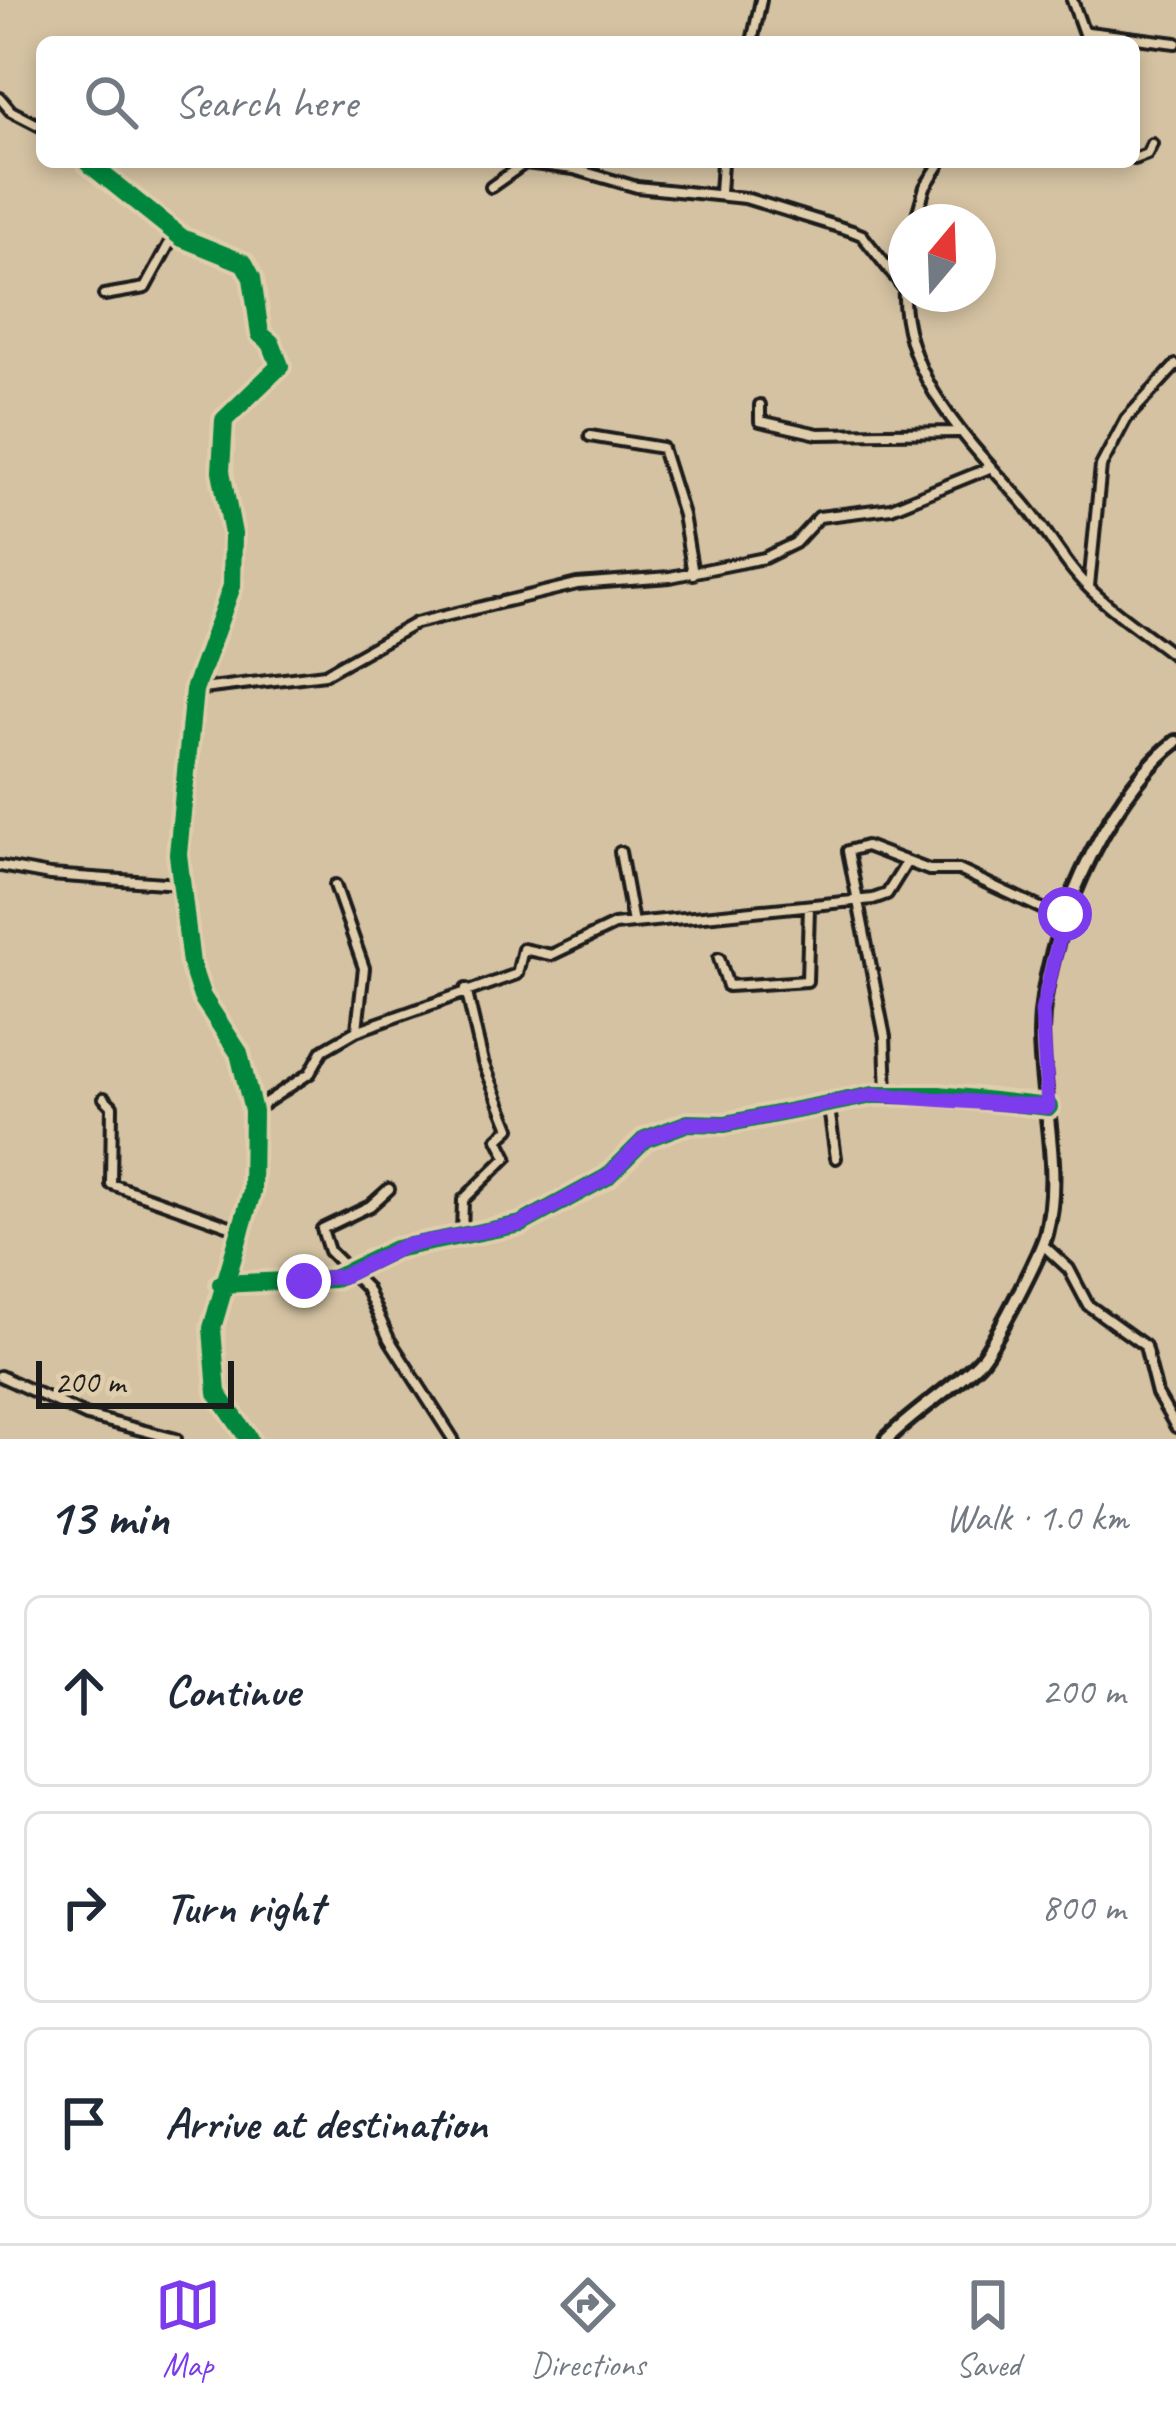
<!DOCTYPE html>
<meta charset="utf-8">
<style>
body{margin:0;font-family:Caveat,sans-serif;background:#f6f6f7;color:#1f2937}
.compass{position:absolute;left:888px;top:204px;width:108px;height:108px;border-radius:50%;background:#fff;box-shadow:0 6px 18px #0003;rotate:19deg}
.scale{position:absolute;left:36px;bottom:30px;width:198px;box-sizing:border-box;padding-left:12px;border:6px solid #1c1c1c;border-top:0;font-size:33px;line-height:42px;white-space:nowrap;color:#1c1c1c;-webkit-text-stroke:9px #e0cdab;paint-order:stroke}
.stop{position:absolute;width:36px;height:36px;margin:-27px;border:9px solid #7c3aed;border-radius:50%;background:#fff}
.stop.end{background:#7c3aed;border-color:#fff;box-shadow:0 3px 12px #0008}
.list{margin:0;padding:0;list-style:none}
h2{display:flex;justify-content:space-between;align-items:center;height:156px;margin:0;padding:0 48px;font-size:51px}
h2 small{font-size:39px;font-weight:400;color:#747a83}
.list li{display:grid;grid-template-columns:78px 1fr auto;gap:36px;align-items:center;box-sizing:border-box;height:192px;margin:0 24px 24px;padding:0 24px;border:3px solid #e0e1e3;border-radius:18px}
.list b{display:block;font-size:45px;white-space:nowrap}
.list em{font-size:39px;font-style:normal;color:#747a83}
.icon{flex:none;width:66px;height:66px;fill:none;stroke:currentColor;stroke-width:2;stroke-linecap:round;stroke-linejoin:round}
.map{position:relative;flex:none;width:1176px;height:1439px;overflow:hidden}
.search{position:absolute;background:#fff;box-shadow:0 6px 18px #0003;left:36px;right:36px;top:36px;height:132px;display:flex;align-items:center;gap:30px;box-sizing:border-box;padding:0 42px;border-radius:18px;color:#747a83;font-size:45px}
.sheet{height:804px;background:#fff}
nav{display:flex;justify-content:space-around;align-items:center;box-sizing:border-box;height:168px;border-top:3px solid #e0e1e3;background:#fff;font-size:33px;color:#747a83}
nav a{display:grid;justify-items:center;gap:6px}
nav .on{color:#7c3aed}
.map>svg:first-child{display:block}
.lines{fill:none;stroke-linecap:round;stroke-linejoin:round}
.street-casing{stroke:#1c1c1c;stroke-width:16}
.secondary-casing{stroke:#1c1c1c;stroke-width:20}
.street{stroke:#e0cdab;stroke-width:8}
.secondary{stroke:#e0cdab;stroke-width:10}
.cycleway-casing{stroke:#e0cdab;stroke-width:26}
.cycleway{stroke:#00873e;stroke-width:18}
.route{stroke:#7c3aed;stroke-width:15}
</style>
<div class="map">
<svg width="1176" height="1439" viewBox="0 0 1176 1439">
<rect width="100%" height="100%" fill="#d4c2a2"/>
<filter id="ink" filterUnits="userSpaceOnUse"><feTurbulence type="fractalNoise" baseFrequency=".00833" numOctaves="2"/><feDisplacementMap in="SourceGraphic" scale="24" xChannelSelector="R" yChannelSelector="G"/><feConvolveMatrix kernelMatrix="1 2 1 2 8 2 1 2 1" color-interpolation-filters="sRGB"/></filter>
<g filter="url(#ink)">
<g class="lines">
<g class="street-casing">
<path id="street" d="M1072 0 1087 42
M1088 32 1176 43
M752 42 761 0
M0 98 11 111 42 127
M1134 159 1147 154 1152 144
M87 162 182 238 244 263 252 278 260 334 271 343 280 366 224 420 221 471 233 534 232 586 194 690 178 854 191 964 202 997 239 1053 253 1111 252 1192 212 1328 217 1393 249 1439
M491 187 525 163 574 169 637 187 745 198 852 231 862 235 903 287
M720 193 722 162
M915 222 925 187 941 162
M906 269C890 362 964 438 1021 500 1046 528 1062 562 1089 588 1115 614 1147 634 1176 657
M104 295 145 288 175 233
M760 405V421L818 434 958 432
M590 436 662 448 683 515 693 574
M1089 586 1101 466 1126 419 1176 365
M194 690 325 674 416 623 577 584 670 577 764 558 795 543 819 517 891 508 987 469
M620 852 633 923
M0 866 50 875 179 884
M335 885 364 968 357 1029
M719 958 728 986 807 981 809 906
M887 1096 885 1037 848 851 866 846 929 870H959L1064 919
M104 1098 112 1106 111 1184 241 1230
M828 1101 836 1158
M253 1111 310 1073 323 1050 356 1031 517 974 523 949 551 955 614 925 873 899 887 894 907 862
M389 1189 370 1206 322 1229 329 1251 366 1288 389 1339 453 1439
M462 1234 463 1200 507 1157 498 1139 510 1128 483 1062 466 989
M1043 1245 1069 1269 1088 1305 1145 1346 1157 1394 1176 1427
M221 1284 333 1279 395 1249 521 1224 607 1177 645 1139 688 1123 725 1124 873 1095 1047 1107
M0 1376 87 1416 176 1439"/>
</g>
<g class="secondary-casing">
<path id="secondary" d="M887 1439C915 1411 950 1390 978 1363 991 1351 1041 1253 1046 1234 1063 1170 1041 1099 1041 1034 1041 944 1105 796 1176 742"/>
</g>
<use href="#street" class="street"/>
<use href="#secondary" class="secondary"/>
<g class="cycleway-casing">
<path id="cycleway" d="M87 162 182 238 244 263 252 278 260 334 271 343 280 366 224 420 221 471 233 534 232 586 194 690 178 854 191 964 202 997 239 1053 253 1111 252 1192 212 1328 217 1393 249 1439
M221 1284 333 1279 395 1249 521 1224 607 1177 645 1139 688 1123 725 1124 873 1095H939L1049 1107"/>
</g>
<use href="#cycleway" class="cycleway"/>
</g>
</g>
<g class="lines" filter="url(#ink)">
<path class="route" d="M304 1281 343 1276 404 1246 521 1224 607 1177 645 1139 688 1123 725 1124 873 1095 1048 1107 1042 1011 1065 914"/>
</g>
</svg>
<svg class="compass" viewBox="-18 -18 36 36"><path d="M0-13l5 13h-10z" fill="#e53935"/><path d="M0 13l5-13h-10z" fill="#747a83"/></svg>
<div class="scale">200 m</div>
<div class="stop" style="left:1065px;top:914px"></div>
<div class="stop end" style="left:304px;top:1281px"></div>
<div class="search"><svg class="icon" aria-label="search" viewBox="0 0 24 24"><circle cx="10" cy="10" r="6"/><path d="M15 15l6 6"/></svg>Search here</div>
</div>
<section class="sheet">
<h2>13 min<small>Walk · 1.0 km</small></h2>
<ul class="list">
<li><svg class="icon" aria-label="ahead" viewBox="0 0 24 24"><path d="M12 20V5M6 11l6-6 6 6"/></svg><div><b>Continue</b></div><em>200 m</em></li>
<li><svg class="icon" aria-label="right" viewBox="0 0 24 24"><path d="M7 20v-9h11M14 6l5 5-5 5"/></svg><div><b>Turn right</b></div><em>800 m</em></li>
<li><svg class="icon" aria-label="arrive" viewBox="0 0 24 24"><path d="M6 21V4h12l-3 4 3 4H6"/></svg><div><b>Arrive at destination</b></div></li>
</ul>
</section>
<nav>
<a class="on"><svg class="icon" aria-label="map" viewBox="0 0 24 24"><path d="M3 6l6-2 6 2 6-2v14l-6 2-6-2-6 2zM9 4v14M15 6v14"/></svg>Map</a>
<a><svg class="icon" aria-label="directions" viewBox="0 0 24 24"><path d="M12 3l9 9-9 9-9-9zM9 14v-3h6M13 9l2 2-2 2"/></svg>Directions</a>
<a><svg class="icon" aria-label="saved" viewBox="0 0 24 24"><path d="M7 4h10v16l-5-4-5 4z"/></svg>Saved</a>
</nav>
